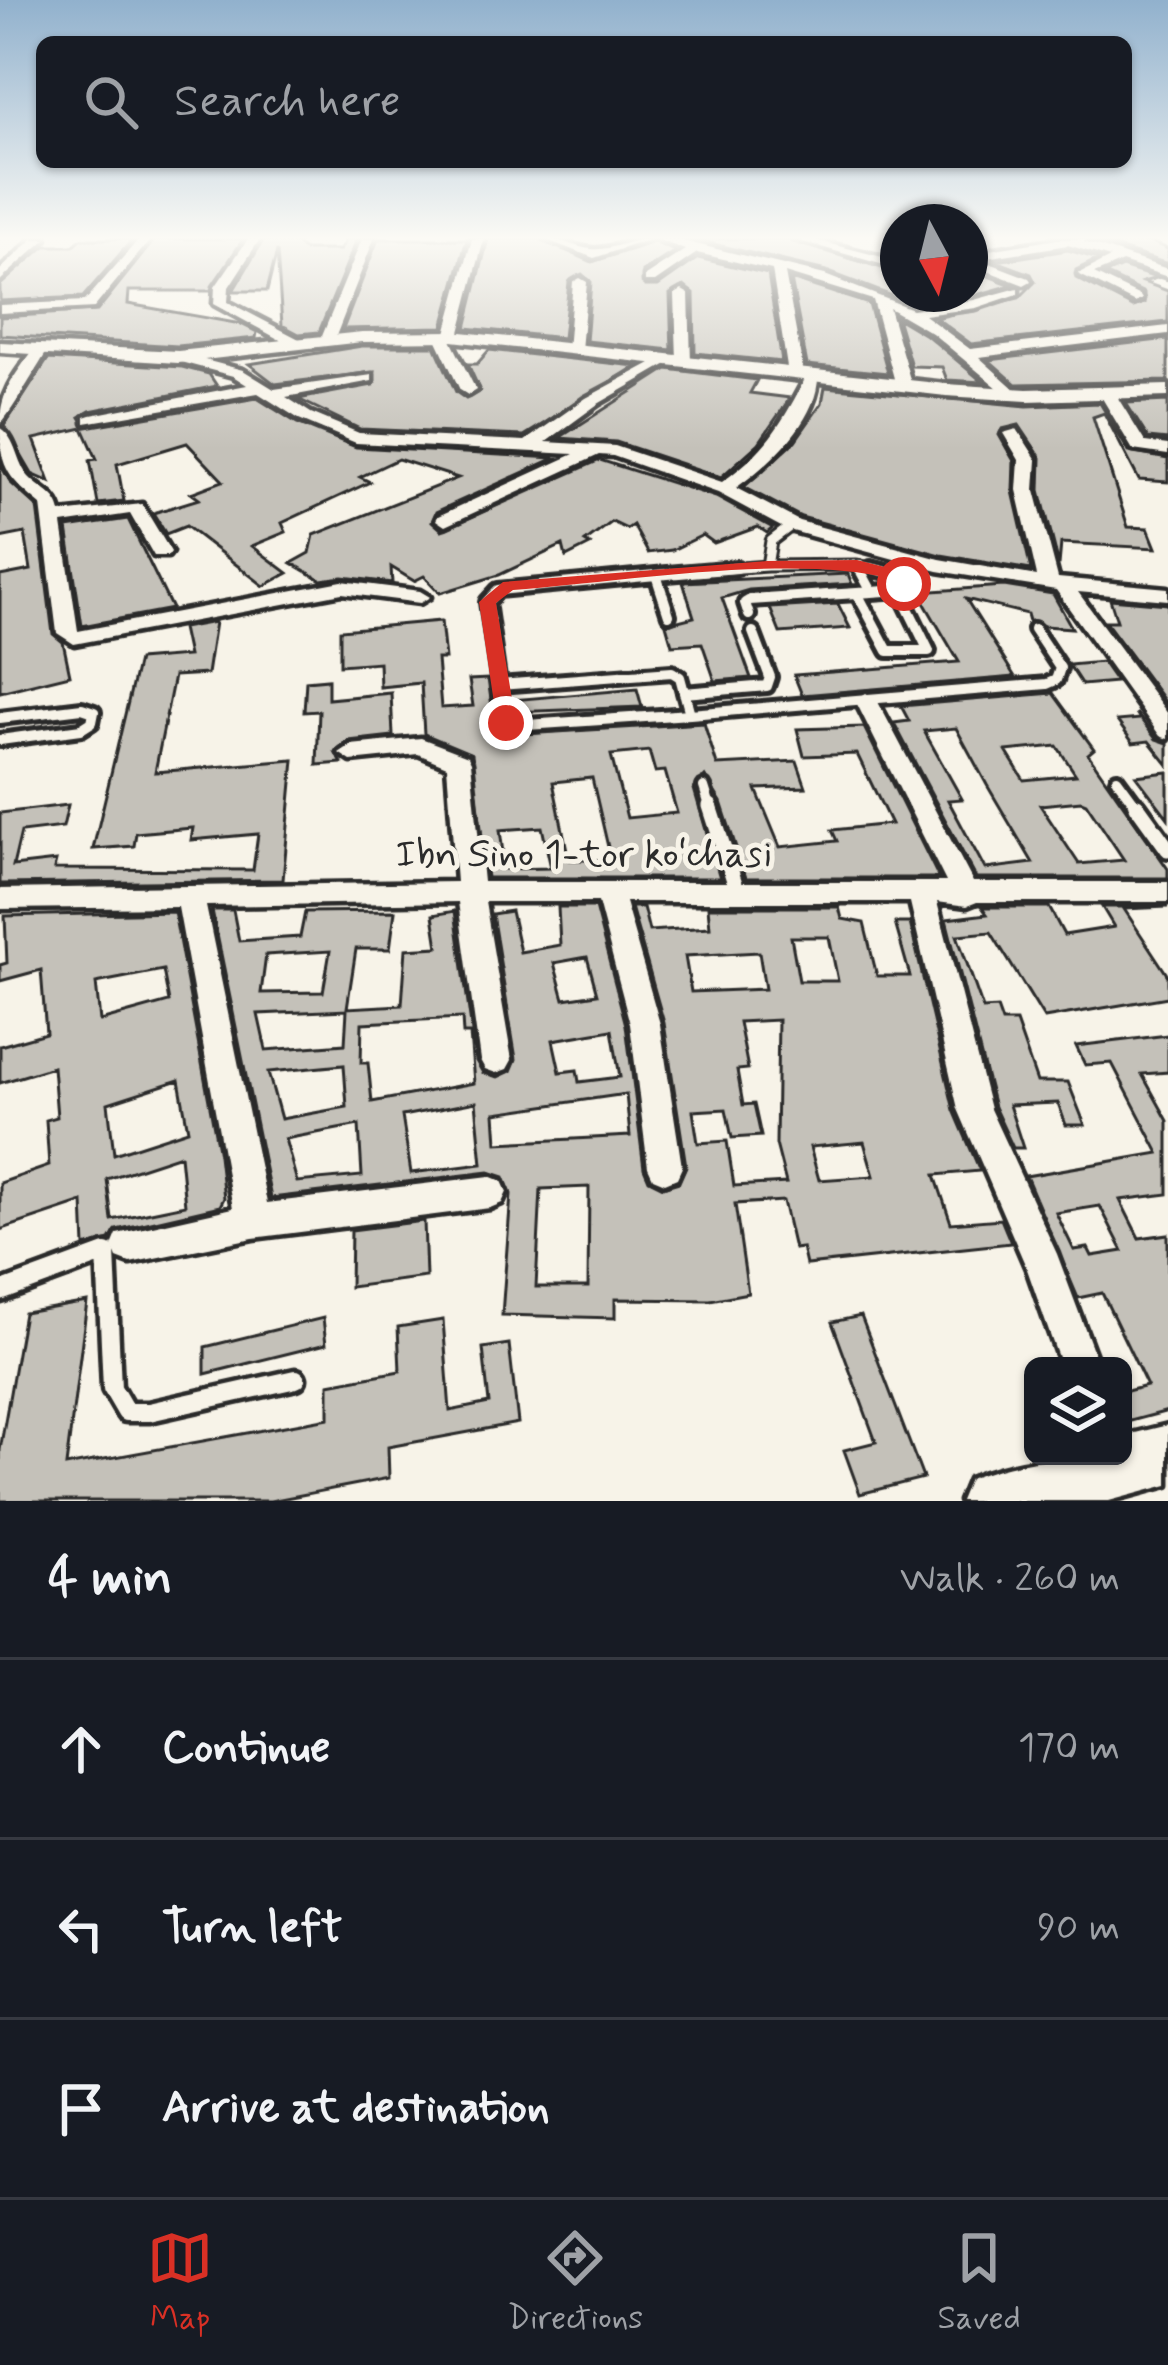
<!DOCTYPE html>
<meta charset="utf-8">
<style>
body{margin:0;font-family:Mynerve,sans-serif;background:#20242c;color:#f1f3f6}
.controls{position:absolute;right:36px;bottom:36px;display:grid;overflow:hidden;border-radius:18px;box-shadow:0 3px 9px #0004}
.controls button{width:108px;height:108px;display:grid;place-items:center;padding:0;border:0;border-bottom:3px solid #363941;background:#171b24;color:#f1f3f6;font:60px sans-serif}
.compass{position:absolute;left:880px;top:204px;width:108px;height:108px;border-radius:50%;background:#171b24;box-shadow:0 3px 9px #0004;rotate:173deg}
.stop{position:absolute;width:36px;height:36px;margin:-27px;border:9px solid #d93025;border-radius:50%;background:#fff}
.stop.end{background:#d93025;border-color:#fff;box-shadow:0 3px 12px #0008}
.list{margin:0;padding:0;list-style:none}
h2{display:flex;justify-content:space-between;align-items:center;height:156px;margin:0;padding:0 48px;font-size:51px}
h2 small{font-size:39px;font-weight:400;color:#9ea1a6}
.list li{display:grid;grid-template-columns:78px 1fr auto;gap:36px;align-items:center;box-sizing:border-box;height:180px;padding:0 48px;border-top:3px solid #363941}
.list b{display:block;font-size:45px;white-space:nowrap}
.list em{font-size:39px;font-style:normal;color:#9ea1a6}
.icon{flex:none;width:66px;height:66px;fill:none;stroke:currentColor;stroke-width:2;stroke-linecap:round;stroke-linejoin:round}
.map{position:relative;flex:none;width:1168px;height:1501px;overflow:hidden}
.search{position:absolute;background:#171b24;box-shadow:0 3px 9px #0004;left:36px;right:36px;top:36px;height:132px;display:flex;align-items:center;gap:30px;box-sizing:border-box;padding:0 42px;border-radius:18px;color:#9ea1a6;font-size:45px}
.sheet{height:696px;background:#171b24}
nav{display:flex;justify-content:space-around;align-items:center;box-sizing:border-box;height:168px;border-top:3px solid #363941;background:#171b24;font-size:33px;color:#9ea1a6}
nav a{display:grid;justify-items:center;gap:6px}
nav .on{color:#d93025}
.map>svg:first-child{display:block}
.building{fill:#c4c1b9;stroke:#2b2b2b;stroke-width:3;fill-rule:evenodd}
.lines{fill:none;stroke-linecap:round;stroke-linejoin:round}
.service-far3-casing{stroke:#2b2b2b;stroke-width:15}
.service-far2-casing{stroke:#2b2b2b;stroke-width:20}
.service-far1-casing{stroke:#2b2b2b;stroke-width:24}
.service-casing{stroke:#2b2b2b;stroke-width:27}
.minor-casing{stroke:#2b2b2b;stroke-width:9}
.tertiary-casing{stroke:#2b2b2b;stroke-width:9}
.primary-casing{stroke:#2b2b2b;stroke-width:9}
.service-far3{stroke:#f7f3e8;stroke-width:9}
.service-far2{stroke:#f7f3e8;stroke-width:10}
.service-far1{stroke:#f7f3e8;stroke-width:15}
.service{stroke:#f7f3e8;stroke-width:18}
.minor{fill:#f7f3e8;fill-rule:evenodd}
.tertiary{fill:#f7f3e8;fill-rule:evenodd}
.primary{fill:#f7f3e8;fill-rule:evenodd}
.route{fill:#d93025}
.labels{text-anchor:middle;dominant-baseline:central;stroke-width:10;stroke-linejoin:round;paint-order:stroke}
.street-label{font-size:39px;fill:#2b2b2b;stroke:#f7f3e8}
</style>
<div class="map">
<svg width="1168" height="1501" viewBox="0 0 1168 1501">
<rect width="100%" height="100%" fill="#f7f3e8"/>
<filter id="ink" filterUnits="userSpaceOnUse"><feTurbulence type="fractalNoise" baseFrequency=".00833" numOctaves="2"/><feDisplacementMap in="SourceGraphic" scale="24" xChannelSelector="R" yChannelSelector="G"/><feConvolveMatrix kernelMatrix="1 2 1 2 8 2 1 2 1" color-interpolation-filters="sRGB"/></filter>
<g filter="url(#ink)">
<path class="building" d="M81 239H133L83 297 0 301V285L45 246H73Z
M155 239H243L210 291H129L128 304 241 324 257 332 256 338 178 346 0 335V317L97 311Z
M264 239H301L298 245 305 250H340L346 239H357L319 332 299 334 282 325 277 251 267 291H233Z
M378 239H467L443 327 343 329Z
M488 239H540L592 262 654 242 675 251 643 272 645 286H658L698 258 768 274 782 362 695 353 694 294 684 286 670 294 672 350 586 341 591 282 582 274 569 282 563 338 466 328Z
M693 239H789L898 273V294H970V269L1012 285 973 296 913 304 826 271Z
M1090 239H1144L1168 249V264Z
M1068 250 1098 259 1076 270V278L1133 307 1144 303V293L1105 274 1122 267 1157 278 1143 282 1168 291V322L971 344 936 318 1019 298 1035 282 1031 274 996 261Z
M791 279 869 304 888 373 807 365Z
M897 318 929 337 983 382 947 380 942 367 911 366Z
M1168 339V381L1016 384 989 360Z
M362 346H435L456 392 466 399 480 391 468 364H477L489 350 636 366 524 436 360 429 298 399 373 385 375 372 275 384 249 364Z
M48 359 182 367 209 374 217 386 90 411 80 417 86 427 257 398 297 423 356 447 555 458 436 512 432 521 442 530 600 460 716 497 773 528 767 533 758 527 714 543 703 535 672 550 648 553 633 525 627 529 612 522 585 542 590 545 566 557 563 545 499 575 440 593 424 576 414 581 391 567 392 583 343 577 321 580 292 563 310 553 314 535 458 478 398 459 360 477 370 482 282 523 286 532 252 546 288 573 264 586 186 526 166 534 153 513 199 499 191 493 223 481 187 443 117 464 124 501 98 504 90 460 97 459 83 428 34 439 50 482 32 474 4 426Z
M667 369 757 380 750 393 790 398 759 443 721 477 616 442 559 438Z
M825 387 1027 406 1100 403 1129 452 1168 459V482L1139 480 1104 413 1093 417 1128 527 1148 528 1156 548 1061 543 1059 565 1040 490 1041 458 1019 425 1002 429 999 435 1014 461 1013 491 1031 570 941 555 801 517 744 487 795 441 822 403Z
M1168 401V440L1148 438 1126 403Z
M0 464 11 483 37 507 53 634 63 642 70 675 0 692V576L31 570 25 533 0 538Z
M128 519 172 609 82 626 67 528Z
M848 574 852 584 749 590 722 598 751 678 715 681 702 643 672 645 666 624 694 617 683 582Z
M1004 586 1053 594 1072 628 1044 626 1029 621 1027 614 966 599 1015 677 802 695 794 675 959 662 918 592Z
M1110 599 1168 604V706L1105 621H1117Z
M838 604 850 628 780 633 770 608Z
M441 621 445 659H437L441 708 473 706 469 680 488 679 494 720 508 735 704 723 717 765 797 761 806 787 756 789 780 847 837 841 832 830 891 824 857 754 804 756 797 729 864 727 939 878H746L721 802 705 777 694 789 720 878H487L472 754 424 734 421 683 380 687 379 662 340 665V630ZM649 751 655 772 665 771 677 813 627 818 611 755ZM592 778 611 860H569L553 782ZM542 827 551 868 505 869 500 830Z
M215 622 207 674 174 676 155 772 294 760 283 880 0 884V813L68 805 63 827 21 832 13 866 56 861 54 869 253 870 258 834 191 840 193 828 136 833 134 846 93 849 138 660 188 656 182 628Z
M1102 662 1116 682 1082 685 1069 665Z
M328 679V699L391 693 393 736 349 741 335 752 342 763 317 765 319 711 304 712 306 681Z
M637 689 642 707 512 712 511 700Z
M1053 693 1094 749 1088 754 1168 869V878H976L894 723 909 721 901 706ZM956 728 987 785 1033 863 985 869 948 800 962 799 924 731ZM1057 746 1076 775 1024 780 1006 751ZM1081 801 1086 803 1124 860 1079 864 1040 805Z
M1136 713 1156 739 1168 743V765L1149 741 1133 743 1117 721 1140 719Z
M1168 772V818L1136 776Z
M558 907H595L626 1025 644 1168 649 1180 663 1187 679 1182 686 1166 664 1023 631 907H643L649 931 710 927 708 907H839L842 919 864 923 877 976H910L895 923H910L954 1110 980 1171 935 1175 951 1223 1001 1219 1011 1243 806 1265 802 1248 794 1249 783 1201 735 1204 748 1293 710 1300 615 1299V1318L502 1315 511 1194 504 1177 489 1172 271 1198 212 910H233L239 941 300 937 305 912 395 911 390 949H356L347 1008 402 1005 406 949 438 947 433 915 455 911 476 1061 483 1073 498 1077 511 1071 516 1059 492 914 511 911 520 952 560 945ZM791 937H829L838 981H799ZM330 951 323 992 261 993 266 955ZM759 952 765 989 691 992 685 956ZM587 957 597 994 564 999 554 963ZM347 1010 345 1044 266 1050 258 1014ZM462 1018 463 1034H470L474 1083 372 1102 368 1063H361L362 1023ZM778 1020 776 1144 786 1183 734 1186 727 1141 698 1143 693 1111 726 1109 732 1138 761 1136 754 1104 743 1105 737 1070 748 1069 739 1022ZM612 1030 620 1077 579 1082 577 1070 560 1072 553 1040ZM344 1065 347 1107 281 1119 268 1072ZM626 1094 630 1136 497 1143 495 1113ZM476 1102 482 1164 411 1173 402 1116ZM359 1125 362 1176 297 1182 285 1139ZM864 1142 874 1176 819 1180 810 1147ZM589 1187 588 1287H536L541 1189Z
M982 907H1049L1064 935 1114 927 1102 907H1168L1124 909 1168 976V997L1044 1018 991 932 957 935 983 1009 997 1008 1002 1022H1016L1037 1082H1068L1085 1125H1066L1058 1103 1009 1105 1023 1148H1013L994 1107 946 919 987 914Z
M174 912 219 1155 224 1198 220 1206 116 1230 110 1240 85 1247 83 1202 0 1230V1183L49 1166 46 1120 57 1117 53 1067 0 1083V1046L46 1033 41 970 0 981V965L7 963 5 916ZM163 970 169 1002 100 1021 96 983ZM179 1080 188 1130 114 1154 108 1103ZM180 1155 185 1205 112 1220 107 1179Z
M1168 1035V1072L1142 1074 1168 1121V1194L1120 1200 1139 1238 1168 1234V1411L1123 1423V1392L1147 1386 1102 1293 1078 1298 1026 1176 1159 1153 1112 1063 1085 1065 1076 1046ZM1100 1206 1123 1251 1092 1256 1088 1248 1074 1250 1056 1213Z
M424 1221 426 1277 350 1287 351 1230Z
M87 1302 66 1466 329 1418V1384L400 1371 398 1327 443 1320 450 1411 489 1403 483 1348 509 1344 518 1423 388 1447 389 1478 270 1501H0V1450L24 1313Z
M861 1316 923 1478 860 1494 844 1450 876 1442 832 1322Z
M323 1318 326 1344 205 1374V1347Z"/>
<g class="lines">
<g class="service-far3-casing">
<path id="service-far3" d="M857 565 884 571
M767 566 857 565 861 571
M700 571 767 566 771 541 792 525
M902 571 915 558"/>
</g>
<g class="service-far2-casing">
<path id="service-far2" d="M871 568 899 575 905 568
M656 575 498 590 487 602 499 685 672 672 680 677 690 714 1047 684 1056 680 1060 668 1034 629
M857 593 888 651H929L899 590 872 592
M669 615 656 575 737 568
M749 615 745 603 750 600 872 592 859 568
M499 685 503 717 512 726 690 714
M684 693 767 686 770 677 753 632
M0 718 82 708 94 712 92 722 81 729 0 740
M1117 779 1139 809
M704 787 711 809"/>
</g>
<g class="service-far1-casing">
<path id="service-far1" d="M710 806 738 893
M1137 806 1168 849"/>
</g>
<g class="service-casing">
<path id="service" d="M0 1292 106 1253 112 1388 126 1412H149L296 1379"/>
</g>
<g class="minor-casing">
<path id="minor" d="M33 239H46L0 281V270Z
M139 239H151L94 308 0 313V305L85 301Z
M248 239H260L229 287 228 302 305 342V348H295L214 304 215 287Z
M362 239H374L334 341 322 344 320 341Z
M472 239H484L459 336 451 340 476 390 468 395 460 390 435 336 446 333Z
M544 239C562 238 575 248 592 249 611 251 631 238 651 239L594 258Z
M657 239H675L825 275 912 309 974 300 1018 288V294L976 308 924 315 970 349 1168 326V334L979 357 1017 391 1019 394 1011 399 932 333 889 308 912 386 904 391 896 386 873 300 785 273 804 374 796 379 788 374 772 270 697 253 655 282H645V276L685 250Z
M793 239H812L898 261V269Z
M1057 239H1086L1084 242 1168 269V277L1122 262 1094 274 1140 296 1142 299 1135 303 1078 274 1110 258 1068 245 979 259 1029 278 1031 281 1024 285 970 264V253Z
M580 278 587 282 581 350 574 354 567 350 573 282Z
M682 290 689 294 691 362 684 366 677 362 675 294Z
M38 344 50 347C40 362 8 419 0 424 0 390 18 371 38 344Z
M178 353 243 370 274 389 372 375V381L286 397 311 413 359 433 525 441 586 398 664 356 671 360 669 363 598 404 546 442 615 446 722 482C768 449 783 422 808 373H818C820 418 771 463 736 488L799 521 940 559 1037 576 1017 490 1019 460 1003 433 1017 429 1037 460 1035 490 1058 578 1168 588V600L1078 592 1168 714V739L1160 736 1056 590 938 571 785 529 718 493 613 456 599 455 445 526 436 520 438 516 574 454 356 443 299 419 258 393 85 423V417L91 415 247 385 233 376 173 360V354Z
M1101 390H1113L1145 442 1168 445V455L1133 450 1099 393Z
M0 428C17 438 16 463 29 477 41 490 58 494 61 513L142 504 171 552 168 556H154L130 514 62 524 78 631 342 581 420 591 430 597 420 603 342 593 74 644 57 633 41 505C10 479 0 470 0 428Z
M866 693 877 700 973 882H1168V902H977L967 906 937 902 990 1109 1057 1254 1099 1366H1061L1027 1269 958 1109 910 902H625L660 1024 682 1167 677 1178 665 1183 653 1178 648 1167 630 1024 598 902H485L512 1060 507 1069 496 1073 485 1069 480 1060 458 902 206 906 267 1203 490 1176 502 1181 507 1192 502 1203 490 1208 253 1238 130 1263 117 1258 112 1246 117 1234 233 1208 178 907 0 909V889L456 882 447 766 418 754 351 761 339 753 351 745 421 738 468 756 471 762 483 882H946L855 700Z"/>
</g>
<g class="tertiary-casing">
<path id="tertiary" d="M452 331 946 384 1027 389 1168 385V397L1027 401 946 396 452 341 362 342 178 363 0 352V342L178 351 362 332Z"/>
</g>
<g class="primary-casing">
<path id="primary" d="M1168 1425V1485L1109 1501H960L969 1479C1021 1458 1068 1456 1123 1456V1436Z"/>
</g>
<use href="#service-far3" class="service-far3"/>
<use href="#service-far2" class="service-far2"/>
<use href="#service-far1" class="service-far1"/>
<use href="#service" class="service"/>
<use href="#minor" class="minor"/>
<use href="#tertiary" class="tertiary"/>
<use href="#primary" class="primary"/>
</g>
</g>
<linearGradient id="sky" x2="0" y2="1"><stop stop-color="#91b1cd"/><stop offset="0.53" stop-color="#fbfaf5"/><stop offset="1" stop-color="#fbfaf5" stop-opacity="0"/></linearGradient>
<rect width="1168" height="449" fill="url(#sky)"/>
<path class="route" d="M857 560 904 572 912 584 898 588 893 579C792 553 621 582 513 590L496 603 516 723 506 729 497 723 479 602 503 582 767 561Z"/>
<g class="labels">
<g class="street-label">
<text x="584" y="855">Ibn Sino 1-tor koʻchasi</text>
</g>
</g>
</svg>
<div class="controls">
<button><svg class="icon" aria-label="layers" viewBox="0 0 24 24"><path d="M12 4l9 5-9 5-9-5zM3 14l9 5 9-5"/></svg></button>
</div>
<svg class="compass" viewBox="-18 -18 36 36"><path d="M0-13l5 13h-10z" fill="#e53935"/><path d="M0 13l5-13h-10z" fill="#9ea1a6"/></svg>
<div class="stop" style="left:904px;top:584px"></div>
<div class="stop end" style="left:506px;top:723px"></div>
<div class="search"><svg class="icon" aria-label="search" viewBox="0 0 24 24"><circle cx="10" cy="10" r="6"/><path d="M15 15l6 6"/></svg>Search here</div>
</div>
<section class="sheet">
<h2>4 min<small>Walk · 260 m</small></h2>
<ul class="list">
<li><svg class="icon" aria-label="ahead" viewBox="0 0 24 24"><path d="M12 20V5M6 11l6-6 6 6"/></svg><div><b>Continue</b></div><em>170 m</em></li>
<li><svg class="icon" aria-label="left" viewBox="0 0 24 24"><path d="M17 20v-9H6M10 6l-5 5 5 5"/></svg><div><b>Turn left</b></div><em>90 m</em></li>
<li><svg class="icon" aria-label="arrive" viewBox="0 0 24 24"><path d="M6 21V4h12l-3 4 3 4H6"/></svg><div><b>Arrive at destination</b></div></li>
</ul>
</section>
<nav>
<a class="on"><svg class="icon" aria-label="map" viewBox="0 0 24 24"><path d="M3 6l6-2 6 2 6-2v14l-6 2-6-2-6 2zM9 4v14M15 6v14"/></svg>Map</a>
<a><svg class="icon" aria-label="directions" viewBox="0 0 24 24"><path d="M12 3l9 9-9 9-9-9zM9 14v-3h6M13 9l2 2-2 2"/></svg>Directions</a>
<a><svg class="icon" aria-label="saved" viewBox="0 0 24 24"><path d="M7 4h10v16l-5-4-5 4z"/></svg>Saved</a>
</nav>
